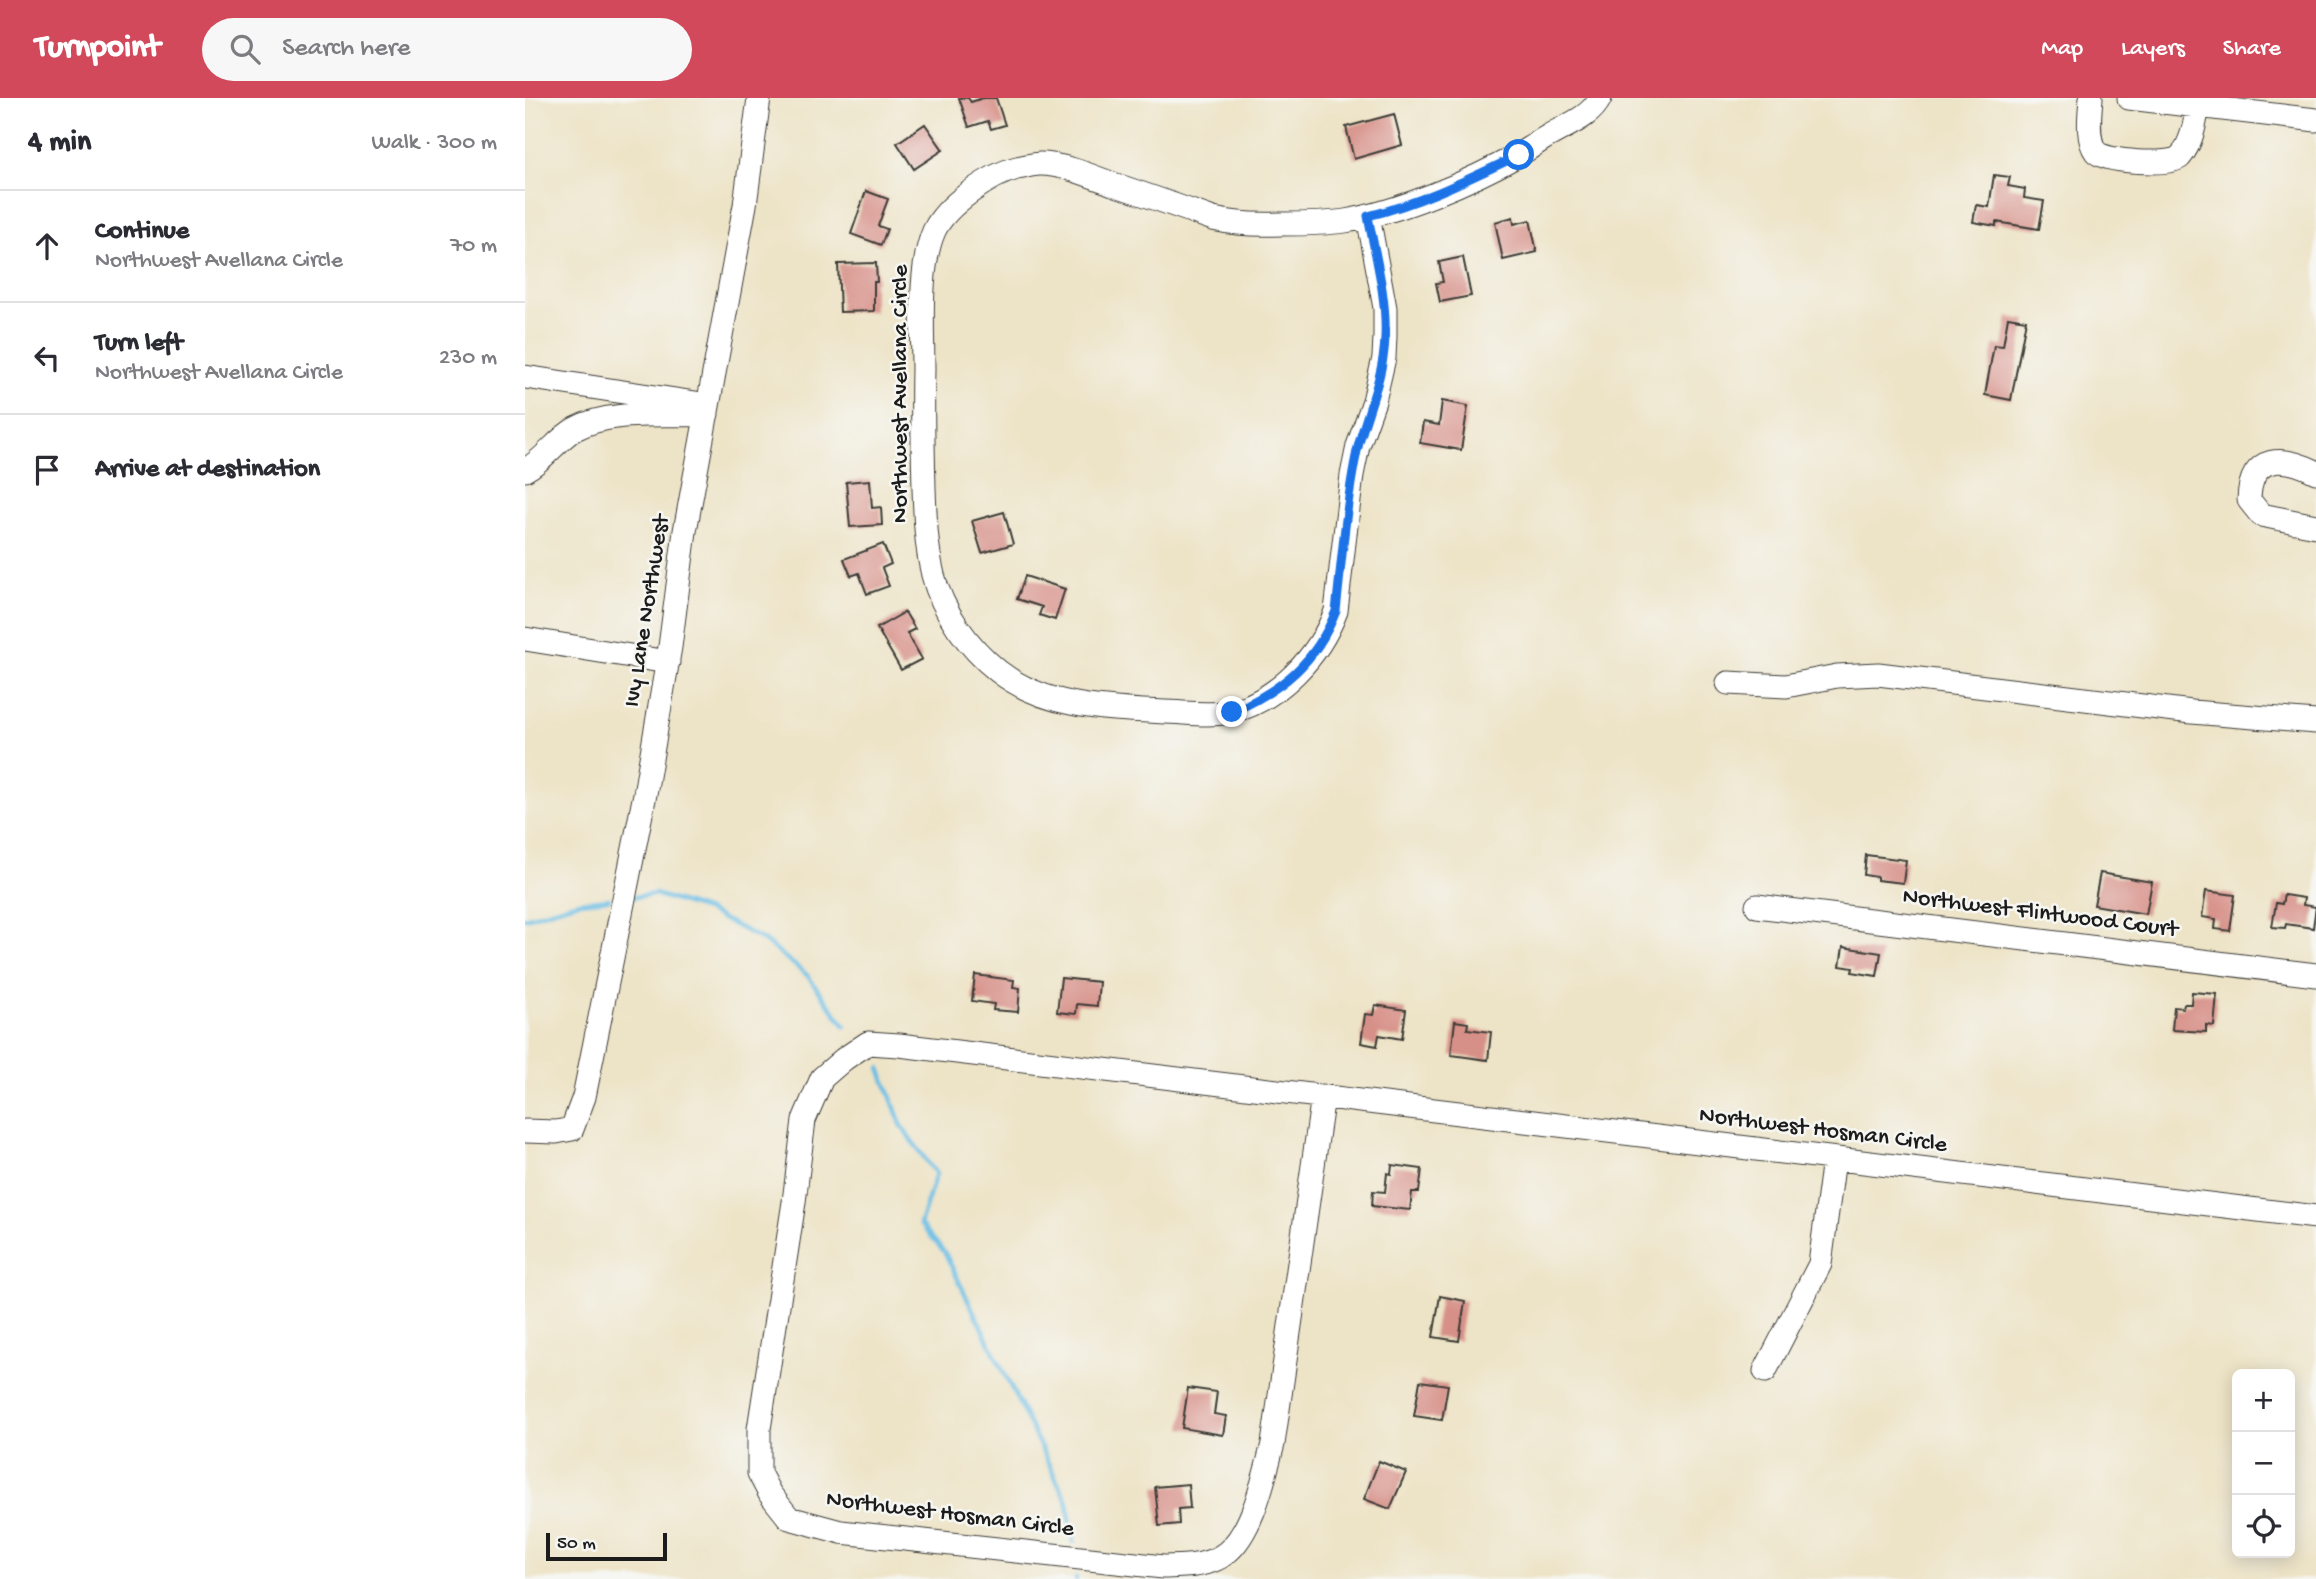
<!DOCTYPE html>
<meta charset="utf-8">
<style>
body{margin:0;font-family:"Gochi Hand",sans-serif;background:#f7f7f7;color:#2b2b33}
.controls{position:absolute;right:21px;bottom:21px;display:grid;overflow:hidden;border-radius:10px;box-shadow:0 4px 18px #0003}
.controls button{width:63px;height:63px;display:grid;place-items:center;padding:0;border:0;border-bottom:2px solid #e1e1e2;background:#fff;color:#2b2b33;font:35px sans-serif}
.scale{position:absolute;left:21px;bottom:18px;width:121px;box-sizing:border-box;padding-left:7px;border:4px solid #1c1c1c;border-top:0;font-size:19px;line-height:24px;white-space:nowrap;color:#1c1c1c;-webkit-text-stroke:5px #f6f6f2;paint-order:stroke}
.stop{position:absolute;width:21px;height:21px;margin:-16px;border:5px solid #1a73e8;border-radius:50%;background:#fff}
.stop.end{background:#1a73e8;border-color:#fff;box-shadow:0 2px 7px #0008}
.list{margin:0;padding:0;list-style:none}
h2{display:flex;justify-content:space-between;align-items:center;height:91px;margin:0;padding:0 28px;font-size:30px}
h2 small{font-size:23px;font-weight:400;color:#7c7c81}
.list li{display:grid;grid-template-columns:46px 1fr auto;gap:21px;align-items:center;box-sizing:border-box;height:112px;padding:0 28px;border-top:2px solid #e1e1e2}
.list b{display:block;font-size:26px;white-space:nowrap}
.list p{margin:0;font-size:23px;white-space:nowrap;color:#7c7c81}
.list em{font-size:23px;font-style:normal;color:#7c7c81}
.icon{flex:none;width:38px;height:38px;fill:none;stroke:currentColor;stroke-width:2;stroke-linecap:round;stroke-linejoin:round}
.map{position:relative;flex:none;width:1791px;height:1481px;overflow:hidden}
header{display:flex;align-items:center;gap:42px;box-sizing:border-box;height:98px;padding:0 35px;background:#d1495b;color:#fff}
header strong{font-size:33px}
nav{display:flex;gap:38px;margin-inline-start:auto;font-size:24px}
.search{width:490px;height:63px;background:#f7f7f7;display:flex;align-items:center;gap:18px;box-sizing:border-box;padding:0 24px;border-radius:38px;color:#7c7c81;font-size:26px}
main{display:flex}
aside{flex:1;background:#fff}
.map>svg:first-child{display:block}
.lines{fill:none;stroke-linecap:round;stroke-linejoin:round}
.stream{stroke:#68bde4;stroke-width:4.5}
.building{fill:#d79088}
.minor-casing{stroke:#3b3a36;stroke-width:25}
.minor{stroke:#fff;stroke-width:23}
.route{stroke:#1a73e8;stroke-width:9}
.labels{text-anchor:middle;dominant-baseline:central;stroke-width:5;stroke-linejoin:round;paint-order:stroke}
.street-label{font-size:24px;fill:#1c1c1c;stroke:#f6f6f2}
</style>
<header>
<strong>Turnpoint</strong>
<div class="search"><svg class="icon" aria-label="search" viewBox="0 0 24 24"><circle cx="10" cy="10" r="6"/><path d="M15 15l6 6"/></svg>Search here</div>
<nav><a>Map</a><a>Layers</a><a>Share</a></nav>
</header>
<main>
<aside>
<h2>4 min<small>Walk · 300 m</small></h2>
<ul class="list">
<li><svg class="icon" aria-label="ahead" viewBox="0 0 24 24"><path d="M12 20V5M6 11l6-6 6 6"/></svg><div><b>Continue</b><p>Northwest Avellana Circle</p></div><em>70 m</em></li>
<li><svg class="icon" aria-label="left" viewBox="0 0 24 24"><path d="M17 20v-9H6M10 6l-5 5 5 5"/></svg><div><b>Turn left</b><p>Northwest Avellana Circle</p></div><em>230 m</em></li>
<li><svg class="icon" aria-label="arrive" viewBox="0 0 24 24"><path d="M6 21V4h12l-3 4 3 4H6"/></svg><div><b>Arrive at destination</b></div></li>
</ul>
</aside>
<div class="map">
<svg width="1791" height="1481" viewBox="0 0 1791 1481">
<rect width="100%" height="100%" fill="#f6f6f2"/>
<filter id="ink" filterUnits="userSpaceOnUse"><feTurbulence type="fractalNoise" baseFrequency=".0143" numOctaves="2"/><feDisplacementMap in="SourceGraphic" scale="14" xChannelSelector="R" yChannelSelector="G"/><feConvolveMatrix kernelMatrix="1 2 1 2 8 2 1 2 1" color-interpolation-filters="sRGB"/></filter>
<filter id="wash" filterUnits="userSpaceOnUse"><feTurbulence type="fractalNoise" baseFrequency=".00686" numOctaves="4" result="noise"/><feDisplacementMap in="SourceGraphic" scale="28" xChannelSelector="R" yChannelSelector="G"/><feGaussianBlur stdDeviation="1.57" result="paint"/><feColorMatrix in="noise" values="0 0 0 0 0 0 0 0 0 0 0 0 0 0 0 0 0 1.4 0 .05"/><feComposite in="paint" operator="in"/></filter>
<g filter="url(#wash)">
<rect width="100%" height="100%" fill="#ede3c6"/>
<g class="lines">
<path class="stream" d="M109 799 130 796 180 812 238 842 282 877 320 928
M0 820 53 804 84 801
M355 970 377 1029 411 1076 395 1126 420 1155 542 1403 549 1444
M551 1480V1481"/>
</g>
<g id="blocks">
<path class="building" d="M434 0H443L446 4 458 0H471L480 27 466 31 463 23 444 29Z
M869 16 877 47 829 61 821 29Z
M400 26 418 52 389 71 372 45Z
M1469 77 1485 79 1483 88 1500 91 1499 100 1519 103 1514 131 1471 124V128L1448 124 1451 107 1464 109Z
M341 93 363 101 353 128 362 131 356 147 326 136Z
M988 119 989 126 1005 122 1012 154 978 162 970 124Z
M938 159 946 198 915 204 911 185 918 184 914 164Z
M351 165 352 184H349V213L315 214 313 166Z
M1483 219 1501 222 1486 302 1460 297 1469 247 1478 248Z
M917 303 943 308 936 352 895 345 898 324 914 327Z
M345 382 347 410 356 409 357 427 325 429 321 384Z
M479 414 488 446 457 455 447 423Z
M358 446 366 466 357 470 364 488 342 496 334 475 326 478 319 461Z
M500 478 540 491 530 522 514 517 517 509 492 501Z
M380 514 390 531 382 535 397 561 376 572 352 530Z
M1341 757 1381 762 1378 785 1352 782V779L1339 777Z
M1575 775 1627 784 1621 816 1569 807Z
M1681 793 1710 797 1705 833 1690 831 1691 821 1677 819Z
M1759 797 1779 800 1778 807 1791 809 1788 830 1761 826 1760 830 1747 829 1751 805 1757 806Z
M1318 849 1356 855 1352 878 1327 874 1328 870 1315 868Z
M450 877 489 882 488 889 495 890 493 914 468 912 469 906 447 903Z
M536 880 574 884 572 908 552 906 551 916 532 914Z
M1667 894 1692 896 1689 928 1681 927V934L1647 932 1649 909 1658 910 1659 906H1666Z
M850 907 881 912 877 941 854 937 852 948 836 945 840 916 848 917Z
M930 923 943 925 942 931 966 934 963 962 926 957Z
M867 1067 897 1071 894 1094H887L885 1112 847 1108 848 1093 860 1094 862 1075 866 1076Z
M915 1198 940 1203 934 1243 908 1239Z
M895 1283 923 1287 917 1322 889 1318Z
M663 1290 692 1294 689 1316 701 1318 698 1337 657 1330Z
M854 1363 881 1374 865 1411 839 1401Z
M663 1386 665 1410 653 1411 654 1426 634 1428 630 1389Z"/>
</g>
</g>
<g filter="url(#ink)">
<use href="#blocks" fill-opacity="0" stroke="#3b3a36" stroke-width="2"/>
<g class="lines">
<g class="minor-casing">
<path id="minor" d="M1566 0C1565 15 1561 41 1571 54 1579 64 1646 68 1655 59 1667 45 1670 25 1673 8
M1604 0 1791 22
M843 118 860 210V238L859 260 849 303 833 348 827 377 811 513C794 558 754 602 705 614 689 617 674 616 658 615 595 611 525 614 473 573 444 550 417 513 408 477 401 448 400 419 399 390 398 351 397 312 398 272 398 233 393 169 409 133 421 107 465 77 492 70 499 69 508 66 515 66 539 66 566 78 588 86 621 97 655 109 688 121 710 126 733 127 756 126 778 126 799 126 820 123 872 115 947 83 993 57 1004 51 1014 43 1025 37 1042 27 1066 19 1075 0
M0 279 177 306
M0 372C20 362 32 341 50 331 86 311 141 319 182 316
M1791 374C1759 358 1725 355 1724 402L1736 417 1791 428
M0 541 143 564
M1203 585 1261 588 1312 578 1353 576 1667 614 1791 624
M1232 808 1791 877
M798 998 748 1346C739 1379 728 1434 701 1455 684 1469 658 1468 638 1469L316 1434 264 1420 245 1396 234 1375V1331L269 1104 279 1022 297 980 319 961 343 945 374 947 1791 1119
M0 1033 31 1034 47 1031 59 999 120 696 145 549 160 433 220 107 234 0
M1240 1273 1295 1166 1309 1061"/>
</g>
<use href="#minor" class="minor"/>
</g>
</g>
<g class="lines" filter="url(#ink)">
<path class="route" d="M707 614C757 592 791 564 811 513 817 460 821 405 832 353 841 315 859 280 860 239 862 199 850 157 843 118 896 105 946 80 994 57"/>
</g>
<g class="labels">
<g class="street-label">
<text transform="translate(376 296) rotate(-90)">Northwest Avellana Circle</text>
<text transform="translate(123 513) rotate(-81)">Ivy Lane Northwest</text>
<text transform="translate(1515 816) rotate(7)">Northwest Flintwood Court</text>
<text transform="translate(1298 1033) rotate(7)">Northwest Hosman Circle</text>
<text transform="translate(425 1417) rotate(7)">Northwest Hosman Circle</text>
</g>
</g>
</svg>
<div class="controls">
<button>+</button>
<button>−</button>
<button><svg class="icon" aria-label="locate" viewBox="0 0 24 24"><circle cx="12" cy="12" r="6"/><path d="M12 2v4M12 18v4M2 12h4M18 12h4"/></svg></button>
</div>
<div class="scale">50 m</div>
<div class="stop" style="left:994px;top:57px"></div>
<div class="stop end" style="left:707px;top:614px"></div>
</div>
</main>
